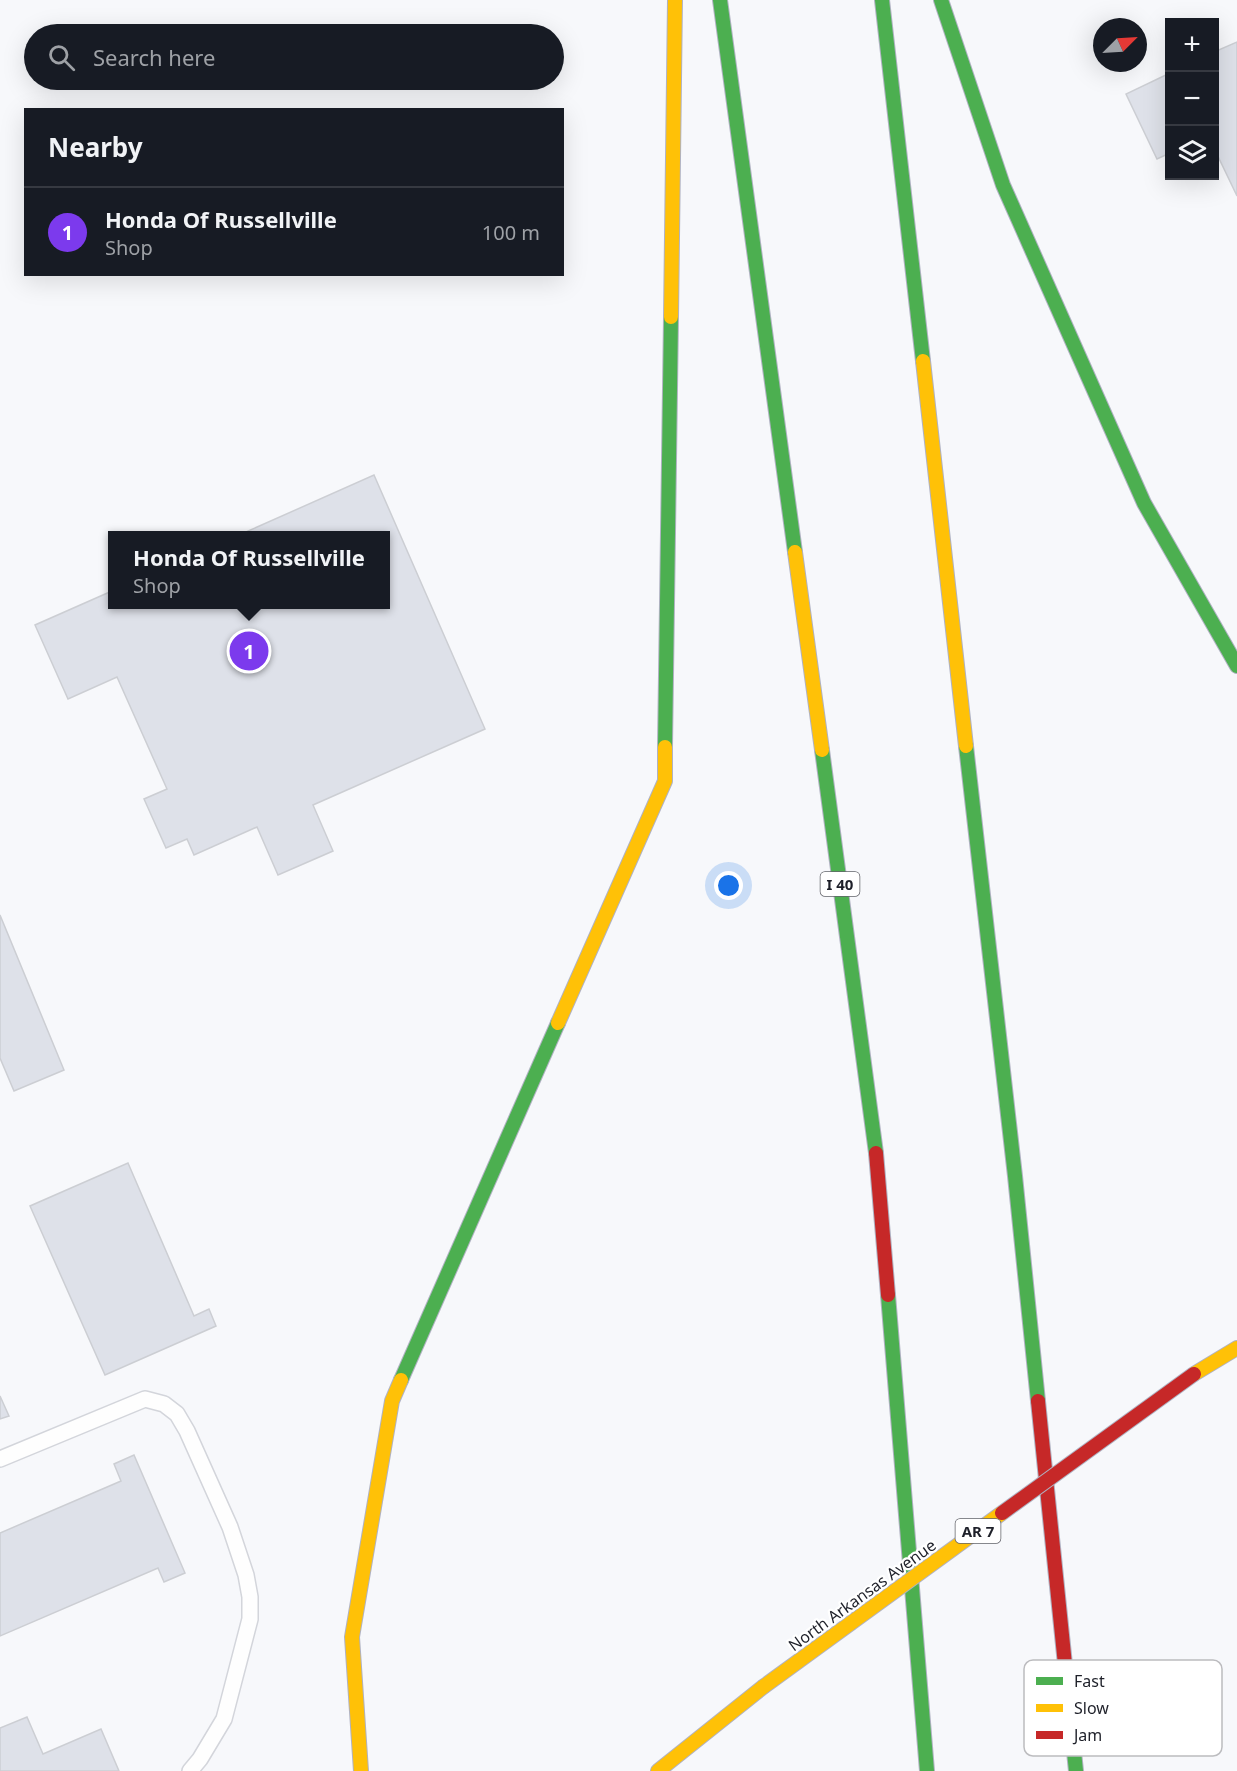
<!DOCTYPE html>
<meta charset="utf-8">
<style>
body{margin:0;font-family:"Noto Sans",sans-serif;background:#242831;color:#f1f3f6}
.controls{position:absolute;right:18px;top:18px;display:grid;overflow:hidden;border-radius:0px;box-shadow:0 6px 24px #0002}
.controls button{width:54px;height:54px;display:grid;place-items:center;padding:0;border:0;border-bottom:2px solid #363941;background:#171b24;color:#f1f3f6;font:30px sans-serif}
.compass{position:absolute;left:1093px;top:18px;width:54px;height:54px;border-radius:50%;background:#171b24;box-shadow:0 6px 24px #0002;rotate:66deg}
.you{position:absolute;left:729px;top:886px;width:21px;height:21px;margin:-15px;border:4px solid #fff;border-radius:50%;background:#1a73e8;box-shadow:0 0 0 9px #1a73e833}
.badge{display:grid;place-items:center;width:39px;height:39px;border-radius:50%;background:#7c3aed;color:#fff;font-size:20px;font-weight:700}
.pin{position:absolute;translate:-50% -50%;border:3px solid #fff;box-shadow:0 2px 6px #0006}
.popup{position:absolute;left:108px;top:531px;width:282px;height:78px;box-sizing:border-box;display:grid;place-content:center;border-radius:0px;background:#171b24;filter:drop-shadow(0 2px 4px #0005);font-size:20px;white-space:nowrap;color:#9ea1a6}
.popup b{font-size:22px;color:#f1f3f6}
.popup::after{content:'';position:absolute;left:50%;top:100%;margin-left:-12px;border:12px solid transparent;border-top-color:#171b24}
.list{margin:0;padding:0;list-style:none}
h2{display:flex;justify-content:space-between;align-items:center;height:78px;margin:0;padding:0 24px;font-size:26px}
h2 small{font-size:20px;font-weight:400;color:#9ea1a6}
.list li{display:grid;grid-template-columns:39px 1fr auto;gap:18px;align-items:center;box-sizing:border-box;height:90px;padding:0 24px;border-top:2px solid #363941}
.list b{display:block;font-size:22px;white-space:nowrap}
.list p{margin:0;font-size:20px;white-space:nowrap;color:#9ea1a6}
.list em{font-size:20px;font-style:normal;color:#9ea1a6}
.icon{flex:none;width:33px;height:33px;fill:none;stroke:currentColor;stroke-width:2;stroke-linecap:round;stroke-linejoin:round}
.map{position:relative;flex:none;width:1237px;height:1771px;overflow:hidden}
.search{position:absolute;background:#171b24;box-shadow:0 6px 24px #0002;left:24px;top:24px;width:540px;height:66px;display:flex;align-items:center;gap:15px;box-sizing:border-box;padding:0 21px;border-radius:33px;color:#9ea1a6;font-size:22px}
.panel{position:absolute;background:#171b24;box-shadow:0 6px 24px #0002;left:24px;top:108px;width:540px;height:168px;border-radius:0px}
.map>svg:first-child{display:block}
.building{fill:#dee1e9;stroke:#ccced3;stroke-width:1.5}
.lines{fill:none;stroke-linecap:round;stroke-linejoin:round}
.lane-casing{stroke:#d3d5db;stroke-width:18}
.fast-casing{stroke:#b0b2c2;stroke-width:16}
.slow-casing{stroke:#b0b2c2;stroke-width:16}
.jam-casing{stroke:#b0b2c2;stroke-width:16}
.lane{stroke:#fefefe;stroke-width:15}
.fast{stroke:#4caf50;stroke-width:14}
.slow{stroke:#ffc107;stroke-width:14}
.jam{stroke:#c62828;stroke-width:14}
.slow-bridge-casing{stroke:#b0b2c2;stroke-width:16;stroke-linecap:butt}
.jam-bridge-casing{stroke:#b0b2c2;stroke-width:16;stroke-linecap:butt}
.slow-bridge{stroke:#ffc107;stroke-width:14}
.jam-bridge{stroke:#c62828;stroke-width:14}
.labels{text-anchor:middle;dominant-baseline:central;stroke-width:4.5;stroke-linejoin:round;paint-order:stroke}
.shield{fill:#fff;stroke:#626369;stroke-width:1.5}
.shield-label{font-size:15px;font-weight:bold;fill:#1e2029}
.street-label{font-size:16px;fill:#1e2029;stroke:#fff}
.key{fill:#fff;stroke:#bcbcbf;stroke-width:1.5}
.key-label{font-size:16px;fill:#1e2029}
</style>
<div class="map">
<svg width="1237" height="1771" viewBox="0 0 1237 1771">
<rect width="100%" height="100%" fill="#f7f8fb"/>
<path class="building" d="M1237 42V196L1214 148V52Z
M1170 73V153L1157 159 1126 94Z
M374 475 485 729 313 805 333 851 278 875 257 827 194 855 187 839 166 848 144 799 167 789 117 677 68 699 35 625 112 591V604H386V536H237Z
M0 915 64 1070 14 1091 0 1058Z
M128 1163 194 1316 209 1309 216 1326 105 1375 30 1206Z
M0 1396 9 1416 0 1419Z
M134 1455 185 1573 164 1582 158 1568 0 1636V1533L121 1481 114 1464Z
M27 1717 43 1754 101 1729 119 1771H0V1728Z"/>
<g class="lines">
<g class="lane-casing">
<path id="lane" d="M0 1459 145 1399 164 1404 177 1414 187 1431 230 1527 246 1575 250 1597V1619L224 1719 200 1759 190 1771"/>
</g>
<g class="fast-casing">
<path id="fast" d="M720 0 795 552
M882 0 923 361
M941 0 1003 185 1144 503 1237 666
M966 746 1015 1176 1038 1401
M665 747 671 317
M822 750 876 1153
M888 1295 927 1771
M401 1380 558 1023
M1067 1684 1076 1771"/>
</g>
<g class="slow-casing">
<path id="slow" d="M671 317 675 0
M923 361 966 746
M795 552 822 750
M558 1023 665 781V747
M1194 1374 1237 1348
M361 1771 352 1637 392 1401 401 1380
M658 1771 763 1687"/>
</g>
<g class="jam-casing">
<path id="jam" d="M876 1153 888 1295
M1038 1401 1067 1684"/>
</g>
<use href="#lane" class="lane"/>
<use href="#fast" class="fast"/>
<use href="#slow" class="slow"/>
<use href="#jam" class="jam"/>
<g class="slow-bridge-casing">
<path id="slow-bridge" d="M763 1687 1002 1513"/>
</g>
<g class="jam-bridge-casing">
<path id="jam-bridge" d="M1002 1513 1194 1374"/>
</g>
<use href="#slow-bridge" class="slow-bridge"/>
<use href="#jam-bridge" class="jam-bridge"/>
</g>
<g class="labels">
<g class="shield">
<rect x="820.5" y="872" width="39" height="24" rx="4.5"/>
<rect x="955.5" y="1519" width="45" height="24" rx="4.5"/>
</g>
<g class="shield-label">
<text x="840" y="884">I 40</text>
<text x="978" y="1531">AR 7</text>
</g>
<g class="street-label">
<text transform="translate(862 1595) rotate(-36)">North Arkansas Avenue</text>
</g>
</g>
<rect x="1024" y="1660" width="198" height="96" rx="9" class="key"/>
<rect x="1036" y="1677" width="27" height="8" fill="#4caf50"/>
<rect x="1036" y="1704" width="27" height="8" fill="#ffc107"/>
<rect x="1036" y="1731" width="27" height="8" fill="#c62828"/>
<g class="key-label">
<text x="1074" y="1687">Fast</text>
<text x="1074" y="1714">Slow</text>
<text x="1074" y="1741">Jam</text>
</g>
</svg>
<div class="controls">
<button>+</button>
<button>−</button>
<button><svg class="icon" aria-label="layers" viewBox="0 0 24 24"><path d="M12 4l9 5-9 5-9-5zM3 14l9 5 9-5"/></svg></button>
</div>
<svg class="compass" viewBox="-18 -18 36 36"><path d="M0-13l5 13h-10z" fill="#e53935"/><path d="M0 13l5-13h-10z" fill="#9ea1a6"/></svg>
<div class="you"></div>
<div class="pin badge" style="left:249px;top:651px">1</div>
<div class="popup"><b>Honda Of Russellville</b>Shop</div>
<div class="search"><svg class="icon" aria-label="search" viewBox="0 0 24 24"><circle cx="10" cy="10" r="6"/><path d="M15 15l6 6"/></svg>Search here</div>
<section class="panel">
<h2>Nearby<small></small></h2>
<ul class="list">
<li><span class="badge">1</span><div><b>Honda Of Russellville</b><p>Shop</p></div><em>100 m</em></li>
</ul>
</section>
</div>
